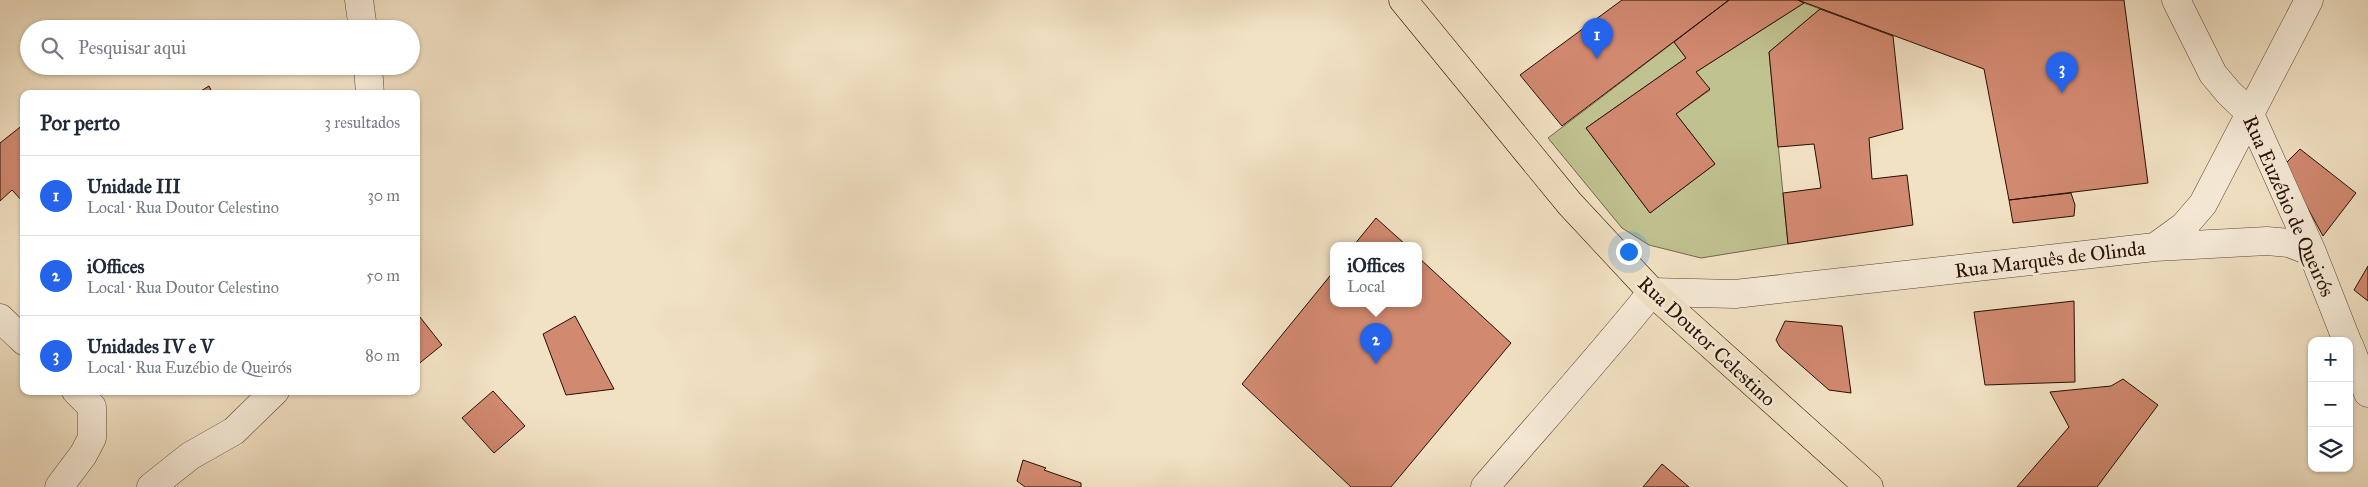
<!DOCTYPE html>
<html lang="pt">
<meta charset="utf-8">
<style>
body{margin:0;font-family:"IM FELL Great Primer",serif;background:#f2f2f3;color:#1f2937}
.controls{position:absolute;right:15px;bottom:15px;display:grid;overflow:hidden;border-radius:10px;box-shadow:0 1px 4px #0004}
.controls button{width:45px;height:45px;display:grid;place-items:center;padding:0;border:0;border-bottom:1px solid #e0e1e3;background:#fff;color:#1f2937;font:25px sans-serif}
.you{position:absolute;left:1628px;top:251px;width:18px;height:18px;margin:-12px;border:4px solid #fff;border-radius:50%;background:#1a73e8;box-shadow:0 0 0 8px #1a73e833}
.badge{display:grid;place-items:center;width:32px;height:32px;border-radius:50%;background:#2563eb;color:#fff;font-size:16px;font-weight:700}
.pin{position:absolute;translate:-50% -41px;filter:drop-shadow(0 1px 2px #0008)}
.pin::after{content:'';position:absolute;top:26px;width:18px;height:15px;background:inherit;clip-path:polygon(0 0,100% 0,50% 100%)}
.popup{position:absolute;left:1330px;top:242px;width:92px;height:65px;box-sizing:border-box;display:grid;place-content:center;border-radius:10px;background:#fff;filter:drop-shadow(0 1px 4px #0005);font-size:16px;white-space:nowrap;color:#747a83}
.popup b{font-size:19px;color:#1f2937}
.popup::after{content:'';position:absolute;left:50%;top:100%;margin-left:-10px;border:10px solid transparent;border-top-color:#fff}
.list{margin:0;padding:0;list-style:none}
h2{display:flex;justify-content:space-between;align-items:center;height:65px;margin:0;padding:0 20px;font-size:21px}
h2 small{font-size:16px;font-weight:400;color:#747a83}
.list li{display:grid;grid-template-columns:32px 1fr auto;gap:15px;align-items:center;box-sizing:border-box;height:80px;padding:0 20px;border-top:1px solid #e0e1e3}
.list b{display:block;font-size:19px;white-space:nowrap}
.list p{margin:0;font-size:16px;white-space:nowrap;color:#747a83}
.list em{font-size:16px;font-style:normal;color:#747a83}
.icon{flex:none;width:28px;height:28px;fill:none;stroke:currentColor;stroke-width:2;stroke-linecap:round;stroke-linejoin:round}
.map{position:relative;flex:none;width:2368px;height:487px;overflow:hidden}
.search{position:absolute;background:#fff;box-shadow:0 1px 4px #0004;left:20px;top:20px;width:400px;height:55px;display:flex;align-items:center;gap:12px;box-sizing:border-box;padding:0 18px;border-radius:28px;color:#747a83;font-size:19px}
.panel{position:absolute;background:#fff;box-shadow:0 1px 4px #0004;left:20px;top:90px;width:400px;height:305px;border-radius:10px}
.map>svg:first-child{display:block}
.green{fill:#c0c290;stroke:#746848}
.building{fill:#d18970;stroke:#290e01}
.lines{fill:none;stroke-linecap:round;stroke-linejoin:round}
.minor-casing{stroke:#5b4332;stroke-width:29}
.major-casing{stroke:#290e01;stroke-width:29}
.minor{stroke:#f7ecd9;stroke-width:28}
.major{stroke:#f2e2c4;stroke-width:28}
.labels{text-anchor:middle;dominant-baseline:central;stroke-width:5;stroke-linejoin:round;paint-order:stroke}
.street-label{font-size:20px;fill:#290e01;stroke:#f7ecd9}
</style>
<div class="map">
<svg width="2368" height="487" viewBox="0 0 2368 487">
<rect width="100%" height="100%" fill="#f2e2c4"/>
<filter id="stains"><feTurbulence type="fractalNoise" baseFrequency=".004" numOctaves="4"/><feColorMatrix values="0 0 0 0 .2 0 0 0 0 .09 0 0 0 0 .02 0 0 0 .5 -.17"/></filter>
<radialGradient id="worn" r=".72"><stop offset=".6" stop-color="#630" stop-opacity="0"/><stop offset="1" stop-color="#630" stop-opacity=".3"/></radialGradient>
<path class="green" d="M1804 3 1820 9 1769 52 1788 244 1701 258 1649 245 1622 228 1548 138 1674 42 1686 58 1586 128 1650 213 1715 164 1676 114 1710 90 1696 72Z"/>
<path class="building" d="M1622 0H1729L1562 126 1520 75Z
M1729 0H1798L1804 3 1696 72 1710 89 1676 114 1715 164 1650 213 1586 128 1686 58 1674 42Z
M1798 0H2124L2148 183 2009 200 1984 69Z
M1820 9 1893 36 1903 129 1869 138 1872 179 1907 175 1913 225 1788 244 1783 193 1821 188 1814 144 1778 147 1769 52Z
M209 86 213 94H196Z
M24 124V203L12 190 0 201V143Z
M2300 149 2356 193 2323 236 2284 165Z
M2071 193 2075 205 2074 216 2013 223 2009 200Z
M1376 218 1406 245H1354Z
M1418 257 1511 343 1391 487H1351L1242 384 1334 271V303H1418Z
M2368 266V301L2354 290Z
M2074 301 2075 382 1985 385 1974 312Z
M416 312 442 345 416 366Z
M575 316 614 389 566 395 543 334Z
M1785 321 1842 326 1851 393 1829 390 1780 347 1776 340Z
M2123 379 2158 405 2097 487H2017L2069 427 2050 392 2111 386Z
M493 391 525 426 494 453 462 418Z
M1023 460 1046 468 1044 470 1081 483V487H1025L1017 481Z
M1662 464 1689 487H1643Z"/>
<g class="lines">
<g class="minor-casing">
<path id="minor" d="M359 0 363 29
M2176 0 2213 74 2229 93 2249 112 2312 252 2347 341
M368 66 370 94
M2155 247 2267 241 2289 243 2312 252
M0 318 24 341
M2349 345 2368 393
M59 487 83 455 92 438V407L76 391
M151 487 190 456 234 431 275 391
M1485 487C1541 422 1598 359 1652 292L1735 294 2155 247 2184 226 2203 204 2309 0"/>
</g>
<g class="major-casing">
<path id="major" d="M1403 0 1570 204 1652 292 1869 487"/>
</g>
<use href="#minor" class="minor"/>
<use href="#major" class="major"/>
</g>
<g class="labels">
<g class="street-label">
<text transform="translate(2289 206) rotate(66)">Rua Euzébio de Queirós</text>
<text transform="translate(2050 259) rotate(-7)">Rua Marquês de Olinda</text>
<text transform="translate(1707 341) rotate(43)">Rua Doutor Celestino</text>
</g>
</g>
<rect width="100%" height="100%" filter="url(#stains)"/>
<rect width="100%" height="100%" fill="url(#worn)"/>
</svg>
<div class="controls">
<button>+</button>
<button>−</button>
<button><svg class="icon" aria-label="layers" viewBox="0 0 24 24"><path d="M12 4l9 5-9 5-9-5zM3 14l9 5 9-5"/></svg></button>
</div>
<div class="you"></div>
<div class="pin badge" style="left:1597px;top:59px">1</div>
<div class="pin badge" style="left:1376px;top:364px">2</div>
<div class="popup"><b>iOffices</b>Local</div>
<div class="pin badge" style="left:2062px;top:93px">3</div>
<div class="search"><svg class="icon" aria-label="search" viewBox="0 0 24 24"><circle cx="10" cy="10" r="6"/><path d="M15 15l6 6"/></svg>Pesquisar aqui</div>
<section class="panel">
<h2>Por perto<small>3 resultados</small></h2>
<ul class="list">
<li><span class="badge">1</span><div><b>Unidade III</b><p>Local · Rua Doutor Celestino</p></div><em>30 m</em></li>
<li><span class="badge">2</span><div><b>iOffices</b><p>Local · Rua Doutor Celestino</p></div><em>50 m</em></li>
<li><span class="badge">3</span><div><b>Unidades IV e V</b><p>Local · Rua Euzébio de Queirós</p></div><em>80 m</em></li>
</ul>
</section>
</div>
